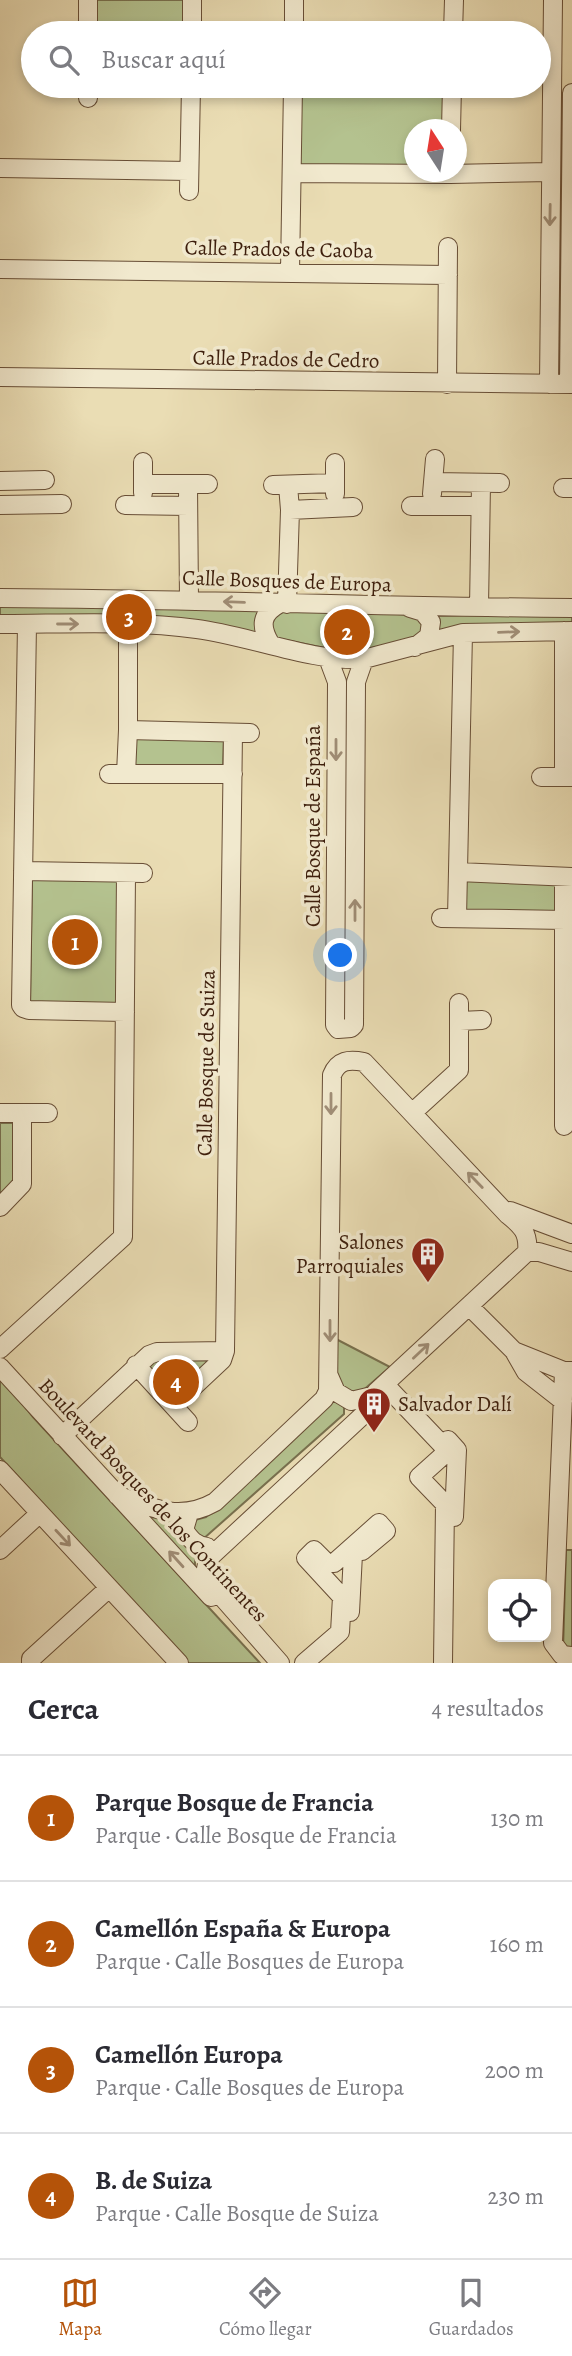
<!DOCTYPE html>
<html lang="es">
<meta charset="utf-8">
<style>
body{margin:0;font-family:Alegreya,serif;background:#f2f2f3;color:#2b2b33}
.controls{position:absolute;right:21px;bottom:21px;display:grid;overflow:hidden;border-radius:14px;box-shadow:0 4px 10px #0003}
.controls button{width:63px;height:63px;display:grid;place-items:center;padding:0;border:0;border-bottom:2px solid #e1e1e2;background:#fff;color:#2b2b33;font:35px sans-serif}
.compass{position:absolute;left:404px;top:119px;width:63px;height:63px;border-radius:50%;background:#fff;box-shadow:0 4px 10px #0003;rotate:348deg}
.you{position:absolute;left:341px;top:956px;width:24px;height:24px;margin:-18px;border:5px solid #fff;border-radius:50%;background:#1a73e8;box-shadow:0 0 0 10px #1a73e833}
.badge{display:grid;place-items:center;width:46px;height:46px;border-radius:50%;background:#b45309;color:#fff;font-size:23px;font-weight:700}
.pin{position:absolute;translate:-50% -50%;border:4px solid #fff;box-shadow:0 2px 7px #0006}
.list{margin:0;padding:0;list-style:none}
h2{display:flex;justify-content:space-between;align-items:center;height:91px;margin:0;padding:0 28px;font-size:30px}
h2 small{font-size:23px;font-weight:400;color:#7c7c81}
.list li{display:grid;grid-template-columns:46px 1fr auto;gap:21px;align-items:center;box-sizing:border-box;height:126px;padding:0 28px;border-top:2px solid #e1e1e2}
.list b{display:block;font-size:26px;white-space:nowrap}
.list p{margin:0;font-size:23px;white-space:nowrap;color:#7c7c81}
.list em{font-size:23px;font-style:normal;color:#7c7c81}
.icon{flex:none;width:38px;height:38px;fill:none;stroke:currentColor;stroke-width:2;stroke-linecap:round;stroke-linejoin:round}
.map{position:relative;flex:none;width:572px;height:1663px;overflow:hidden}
.search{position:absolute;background:#fff;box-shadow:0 4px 10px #0003;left:21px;right:21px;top:21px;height:77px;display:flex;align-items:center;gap:18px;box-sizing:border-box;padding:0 24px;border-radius:38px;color:#7c7c81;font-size:26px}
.sheet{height:595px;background:#fff}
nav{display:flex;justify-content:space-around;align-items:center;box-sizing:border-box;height:98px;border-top:2px solid #e1e1e2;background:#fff;font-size:19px;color:#7c7c81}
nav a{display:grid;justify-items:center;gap:4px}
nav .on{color:#b45309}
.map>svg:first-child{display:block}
.green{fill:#b4c28f;stroke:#78704e;stroke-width:2}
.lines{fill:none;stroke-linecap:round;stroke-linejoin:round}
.minor-casing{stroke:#684e36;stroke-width:20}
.minor{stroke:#f1e9ce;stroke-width:18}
.oneway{stroke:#a08e77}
.labels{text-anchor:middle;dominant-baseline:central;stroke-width:7;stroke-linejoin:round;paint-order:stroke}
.street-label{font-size:21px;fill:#3d1e0c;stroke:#f1e9ce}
.poi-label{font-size:21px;fill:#3d1e0c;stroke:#f1e9ce;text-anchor:end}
</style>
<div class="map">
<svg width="572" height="1663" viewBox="0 0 572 1663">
<rect width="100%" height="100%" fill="#eaddb4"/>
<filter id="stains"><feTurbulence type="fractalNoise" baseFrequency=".00286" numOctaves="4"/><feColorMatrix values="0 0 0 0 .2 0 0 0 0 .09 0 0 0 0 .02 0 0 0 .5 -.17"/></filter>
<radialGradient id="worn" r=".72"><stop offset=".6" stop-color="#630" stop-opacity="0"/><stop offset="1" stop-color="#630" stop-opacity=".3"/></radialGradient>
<path class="green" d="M94 0H185V33H93Z
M300 86H443V129L414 130V168L301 166 297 161Z
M0 602 267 605 258 635 0 621Z
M433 609 572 613V627L438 635Z
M302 610 421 615 425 626 417 640 349 653 276 638 270 621 280 612Z
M133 737H224L223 768 132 765Z
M464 876 558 878V911H465Z
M32 877 119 878 118 1009 30 1006Z
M0 1123H13V1186L0 1199Z
M336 1339 390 1367 360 1393C329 1391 336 1362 336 1339Z
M156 1356 210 1359 215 1364 177 1399 146 1369Z
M0 1375 33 1417 260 1663H188L0 1457Z
M334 1400 344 1407V1414L202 1540H196L191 1521 206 1517 328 1403Z
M127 1501 180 1516 200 1549 195 1558V1569Z
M566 1550H572V1650H563Z"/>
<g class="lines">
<g class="minor-casing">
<path id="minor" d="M88 0V33
M192 33V0
M294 33V0
M453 33 454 0
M88 86V98
M451 130 452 86
M0 168 189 171
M292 173 450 174 551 172
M189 191 191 86
M0 269 448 275
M290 272 293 86
M0 377 572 384
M447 384 448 247
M549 384 553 0
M569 384 572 93
M143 462V493
M335 463V494
M0 481 45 480
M433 482 500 483
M143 484H208
M188 485 189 600
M273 485 334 483
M563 488H572
M432 494 435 459
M0 505 62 504
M125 505 188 506
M411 506H480
M290 510 353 507
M0 598C191 599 381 607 572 608
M287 604 290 510 288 485
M479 607 481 484
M410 608 423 612 431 622 429 636 415 647
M0 624C65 624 133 620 197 629 251 636 311 662 364 659L463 633 572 631
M27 624 21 1005 23 1008 29 1010 125 1012
M270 643C260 626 261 614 279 604
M328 658 337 682 335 1025 338 1029 351 1028 354 1025 356 682 364 659
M128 730 250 733
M109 774H233
M126 774 128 730V625
M541 777H572
M564 777V631
M23 871 143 873
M458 872 572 877
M441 918 565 920
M457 918 463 633
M460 1021 482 1020
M0 1113H48
M412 1113 459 1070V1003
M564 1126V877
M0 1207 22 1184V1113
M510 1211 572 1234
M527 1252H539L572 1262
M469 1306 514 1351 526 1372 563 1401
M0 1349 123 1237 126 874
M514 1351 564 1371H572
M136 1365 188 1422
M0 1367 211 1597
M564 1371 553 1643 562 1655 572 1656
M329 1376 336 1392 351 1401 372 1396
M376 1392 527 1252
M174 1405 222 1360 225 1351 233 733
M62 1436 149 1355 157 1352 225 1351
M448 1440 457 1450 454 1517
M0 1470 179 1663
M117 1495C151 1508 180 1522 215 1502L324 1399 328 1391 332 1075C338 1060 349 1059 364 1062L508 1215C522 1226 529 1233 527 1252
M189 1513 184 1530C191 1540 195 1545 207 1547
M0 1550 40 1513
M350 1612 353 1554
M31 1663V1659L109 1588
M280 1663 208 1581 206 1569 208 1559 390 1390 448 1451 419 1477 445 1504 443 1663
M304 1663 340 1632 342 1597 306 1558 314 1550 327 1563H334L379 1523 386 1531 362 1551"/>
</g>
<use href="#minor" class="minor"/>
</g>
<defs><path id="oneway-shaft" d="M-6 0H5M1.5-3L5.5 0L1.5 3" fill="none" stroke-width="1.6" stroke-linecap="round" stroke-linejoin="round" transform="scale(1.75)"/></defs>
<g class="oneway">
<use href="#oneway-shaft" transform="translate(550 215) rotate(91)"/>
<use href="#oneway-shaft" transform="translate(234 602) rotate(-178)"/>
<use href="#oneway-shaft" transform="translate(68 624)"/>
<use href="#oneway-shaft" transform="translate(509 632) rotate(-2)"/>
<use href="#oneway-shaft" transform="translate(336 750) rotate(90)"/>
<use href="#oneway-shaft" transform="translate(355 910) rotate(-90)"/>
<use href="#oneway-shaft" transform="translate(331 1104) rotate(90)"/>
<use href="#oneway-shaft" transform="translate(475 1180) rotate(-134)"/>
<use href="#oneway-shaft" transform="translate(330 1331) rotate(90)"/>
<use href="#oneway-shaft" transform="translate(421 1351) rotate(-43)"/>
<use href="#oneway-shaft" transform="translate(63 1538) rotate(47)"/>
<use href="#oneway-shaft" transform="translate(176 1559) rotate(-132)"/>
</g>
<defs>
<g id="building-pin" transform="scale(1.75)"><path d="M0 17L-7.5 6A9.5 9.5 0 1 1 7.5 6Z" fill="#8f2418" stroke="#f1e9ce"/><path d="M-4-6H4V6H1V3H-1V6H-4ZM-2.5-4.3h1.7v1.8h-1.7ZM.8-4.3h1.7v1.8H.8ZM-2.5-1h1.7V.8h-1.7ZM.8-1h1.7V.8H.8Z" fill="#fff"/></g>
</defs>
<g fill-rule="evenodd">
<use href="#building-pin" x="428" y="1254"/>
<use href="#building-pin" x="374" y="1404"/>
</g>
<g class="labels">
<g class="street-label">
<text transform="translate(279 249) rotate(1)">Calle Prados de Caoba</text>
<text transform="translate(286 359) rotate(1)">Calle Prados de Cedro</text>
<text transform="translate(287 581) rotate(2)">Calle Bosques de Europa</text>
<text transform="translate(313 826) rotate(-90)">Calle Bosque de España</text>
<text transform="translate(206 1063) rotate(-89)">Calle Bosque de Suiza</text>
<text transform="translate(153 1500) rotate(47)">Boulevard Bosques de los Continentes</text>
</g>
<g class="poi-label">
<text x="404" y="1242">Salones<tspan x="404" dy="24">Parroquiales</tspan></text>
<text x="398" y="1404" text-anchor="start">Salvador Dalí</text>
</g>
</g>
<rect width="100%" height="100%" filter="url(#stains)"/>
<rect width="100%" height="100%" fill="url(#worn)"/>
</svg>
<div class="controls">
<button><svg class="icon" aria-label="locate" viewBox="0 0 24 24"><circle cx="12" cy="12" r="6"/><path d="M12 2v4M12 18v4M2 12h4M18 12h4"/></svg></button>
</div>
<svg class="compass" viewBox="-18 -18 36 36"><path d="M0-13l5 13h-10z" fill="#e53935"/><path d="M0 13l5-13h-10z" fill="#7c7c81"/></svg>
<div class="you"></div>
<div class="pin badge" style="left:75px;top:942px">1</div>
<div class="pin badge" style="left:347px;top:632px">2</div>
<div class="pin badge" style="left:129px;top:617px">3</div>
<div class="pin badge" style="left:176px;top:1382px">4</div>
<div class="search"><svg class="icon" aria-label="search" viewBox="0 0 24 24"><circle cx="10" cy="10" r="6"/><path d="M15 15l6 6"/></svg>Buscar aquí</div>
</div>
<section class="sheet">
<h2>Cerca<small>4 resultados</small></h2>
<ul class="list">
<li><span class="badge">1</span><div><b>Parque Bosque de Francia</b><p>Parque · Calle Bosque de Francia</p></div><em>130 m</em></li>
<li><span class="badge">2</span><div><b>Camellón España &amp; Europa</b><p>Parque · Calle Bosques de Europa</p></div><em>160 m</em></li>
<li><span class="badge">3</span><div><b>Camellón Europa</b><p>Parque · Calle Bosques de Europa</p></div><em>200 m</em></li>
<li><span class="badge">4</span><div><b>B. de Suiza</b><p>Parque · Calle Bosque de Suiza</p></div><em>230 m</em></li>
</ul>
</section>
<nav>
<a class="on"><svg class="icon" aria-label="map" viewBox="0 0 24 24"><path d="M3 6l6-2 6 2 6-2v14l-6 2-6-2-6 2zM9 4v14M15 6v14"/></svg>Mapa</a>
<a><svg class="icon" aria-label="directions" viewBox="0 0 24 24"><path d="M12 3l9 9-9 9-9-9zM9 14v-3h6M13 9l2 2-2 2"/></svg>Cómo llegar</a>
<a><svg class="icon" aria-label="saved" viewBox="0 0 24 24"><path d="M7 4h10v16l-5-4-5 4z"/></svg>Guardados</a>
</nav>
